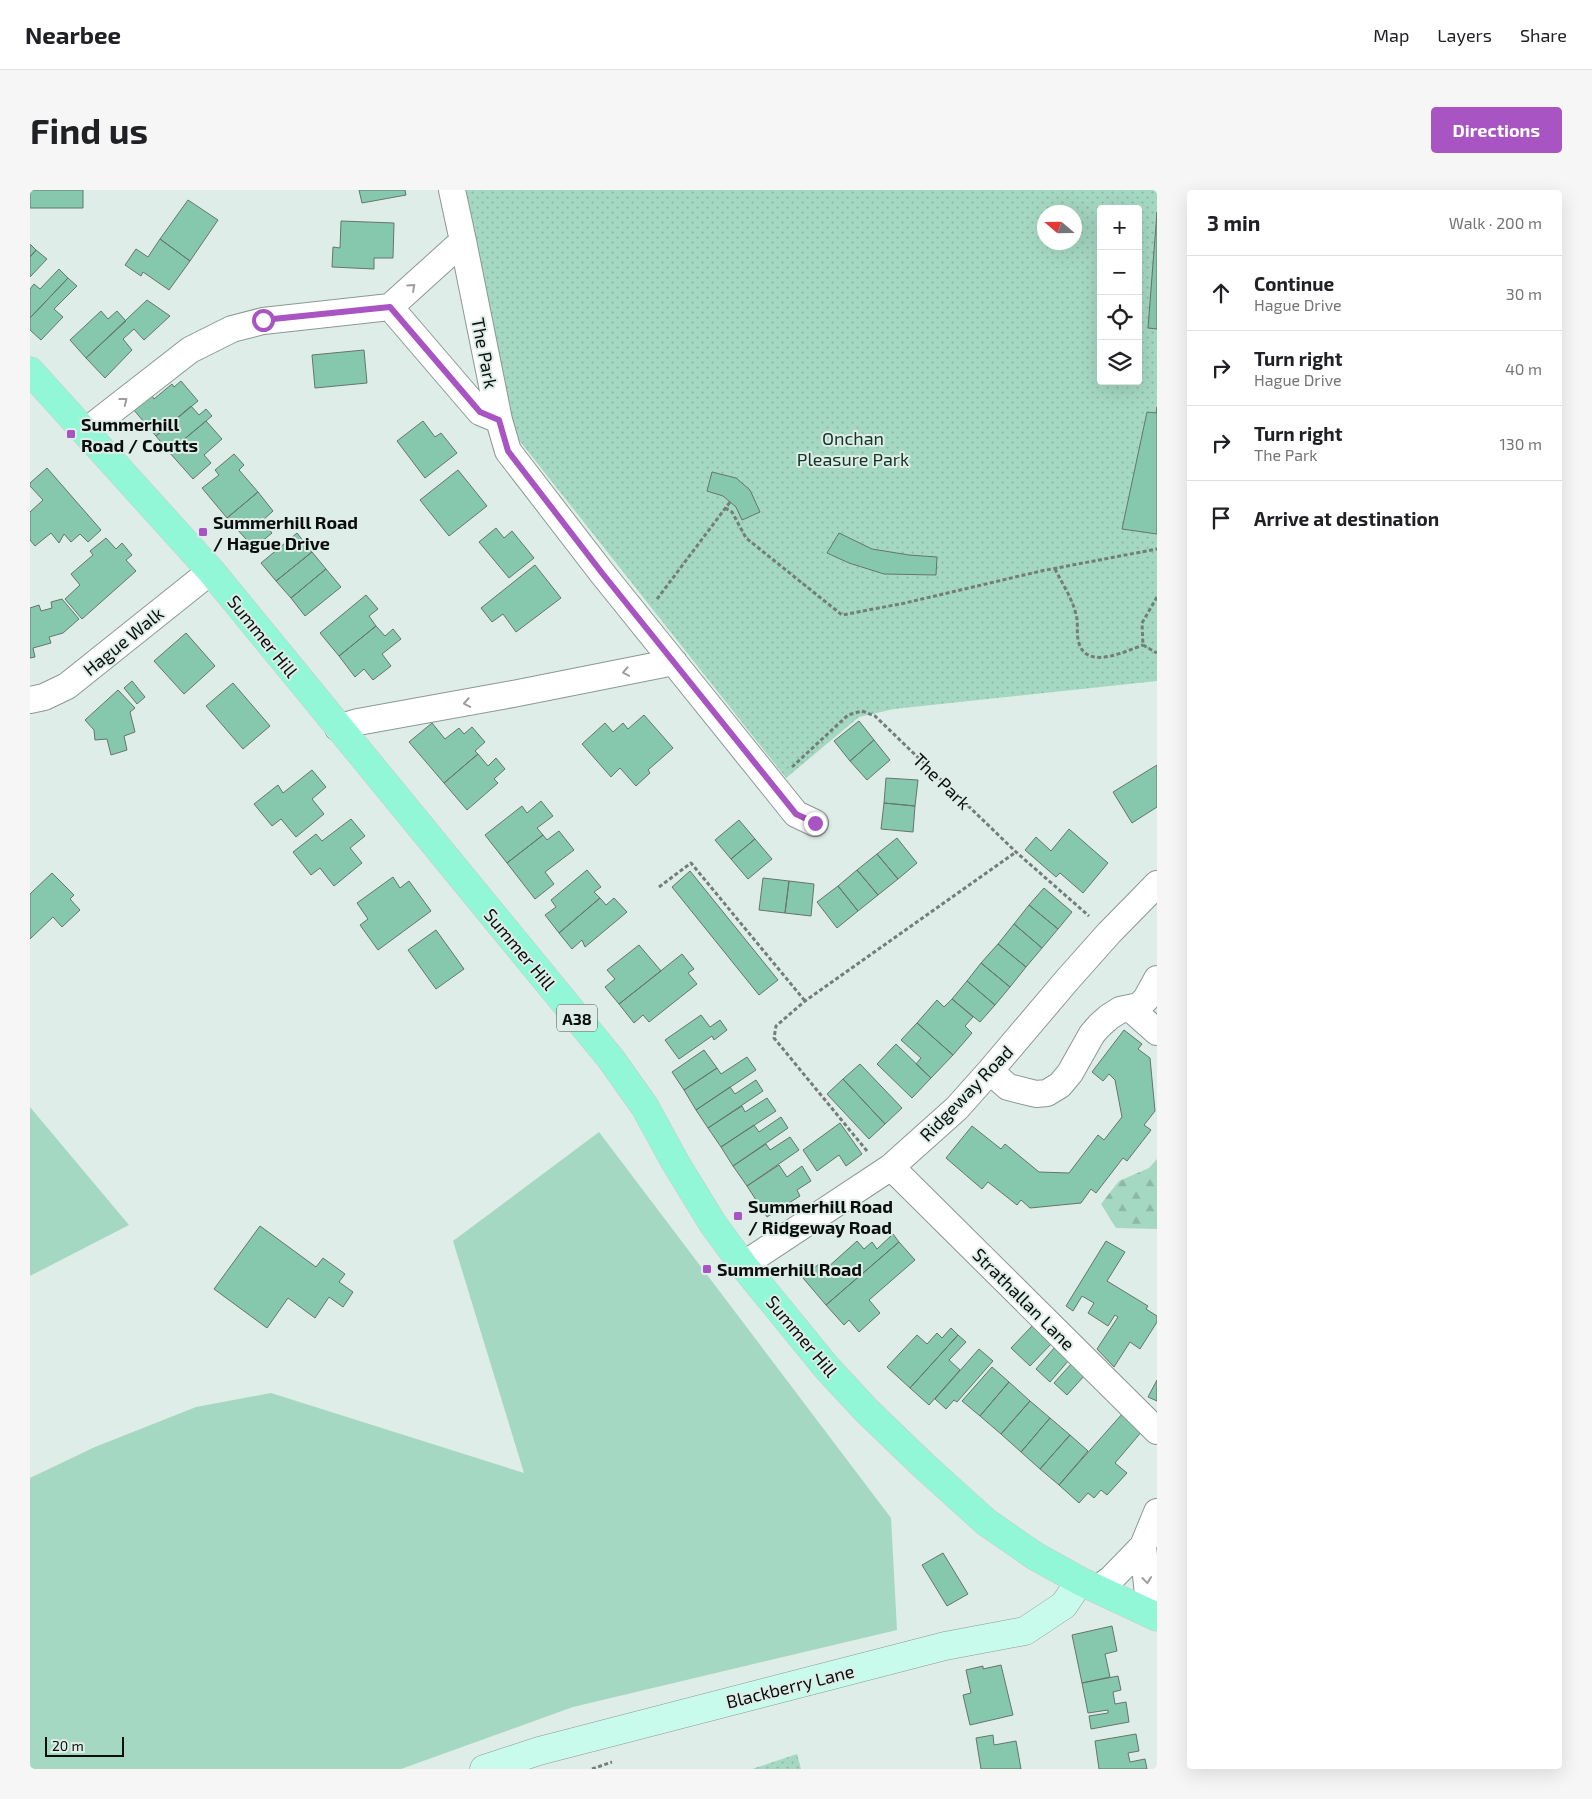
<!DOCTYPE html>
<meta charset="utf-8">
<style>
body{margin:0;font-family:"Exo 2",sans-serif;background:#f6f6f6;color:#202124}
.controls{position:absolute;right:15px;top:15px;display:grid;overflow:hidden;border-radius:5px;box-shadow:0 5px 20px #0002}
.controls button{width:45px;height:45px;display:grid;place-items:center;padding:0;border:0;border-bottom:1px solid #e0e0e0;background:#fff;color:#202124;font:25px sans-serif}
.compass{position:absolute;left:1007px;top:15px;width:45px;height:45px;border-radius:50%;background:#fff;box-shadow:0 5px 20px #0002;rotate:290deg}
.scale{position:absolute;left:15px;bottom:12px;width:79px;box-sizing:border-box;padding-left:5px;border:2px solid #0a0f0d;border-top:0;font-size:14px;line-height:18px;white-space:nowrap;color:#0a0f0d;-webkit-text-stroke:4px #deede7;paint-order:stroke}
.stop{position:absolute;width:15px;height:15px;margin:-11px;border:4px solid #a854c3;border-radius:50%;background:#fff}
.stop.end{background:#a854c3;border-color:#fff;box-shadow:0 1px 5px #0008}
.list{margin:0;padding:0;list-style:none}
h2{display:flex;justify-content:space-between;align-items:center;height:65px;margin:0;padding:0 20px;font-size:21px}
h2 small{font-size:16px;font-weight:400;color:#757577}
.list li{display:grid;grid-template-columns:32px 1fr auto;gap:15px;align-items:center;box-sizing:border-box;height:75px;padding:0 20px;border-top:1px solid #e0e0e0}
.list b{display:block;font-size:19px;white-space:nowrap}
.list p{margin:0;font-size:16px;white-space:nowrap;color:#757577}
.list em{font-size:16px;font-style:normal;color:#757577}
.icon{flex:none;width:28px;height:28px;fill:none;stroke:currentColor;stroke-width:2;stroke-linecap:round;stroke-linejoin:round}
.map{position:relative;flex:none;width:1127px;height:1579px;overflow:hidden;border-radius:5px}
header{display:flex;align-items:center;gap:30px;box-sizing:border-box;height:70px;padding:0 25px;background:#fff;border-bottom:1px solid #e0e0e0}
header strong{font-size:24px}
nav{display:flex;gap:28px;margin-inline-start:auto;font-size:18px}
.intro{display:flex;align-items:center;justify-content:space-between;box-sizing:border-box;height:120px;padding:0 30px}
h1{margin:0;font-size:35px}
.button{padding:12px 22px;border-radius:5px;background:#a854c3;color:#fff;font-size:18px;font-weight:700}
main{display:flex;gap:30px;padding:0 30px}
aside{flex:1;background:#fff;border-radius:5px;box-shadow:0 5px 20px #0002}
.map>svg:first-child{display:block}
.grass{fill:#a5d8c3}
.forest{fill:url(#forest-firs)}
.park{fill:url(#park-dots);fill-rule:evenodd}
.building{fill:#85c8ad;stroke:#67746e}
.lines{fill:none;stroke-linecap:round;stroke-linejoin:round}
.street-casing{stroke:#8b9993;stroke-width:28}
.secondary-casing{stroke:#8b9993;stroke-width:29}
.primary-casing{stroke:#c9caca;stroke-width:29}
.path{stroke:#737d79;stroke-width:3;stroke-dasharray:4 2.5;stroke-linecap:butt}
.street{stroke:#fff;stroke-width:26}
.secondary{stroke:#c8fbeb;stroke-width:28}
.primary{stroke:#91f7d7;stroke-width:28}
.oneway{stroke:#9d9f9e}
.route{stroke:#a854c3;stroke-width:6}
.poi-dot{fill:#a854c3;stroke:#deede7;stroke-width:2}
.labels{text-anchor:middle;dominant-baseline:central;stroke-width:4;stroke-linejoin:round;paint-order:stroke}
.shield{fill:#deede7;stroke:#4a524e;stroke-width:1}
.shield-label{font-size:16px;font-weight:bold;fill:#0a0f0d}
.street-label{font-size:18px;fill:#0a0f0d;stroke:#deede7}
.poi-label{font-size:18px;font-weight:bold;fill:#0a0f0d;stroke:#deede7;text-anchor:start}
.park-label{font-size:18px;fill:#153429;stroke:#deede7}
</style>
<header>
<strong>Nearbee</strong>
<nav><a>Map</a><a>Layers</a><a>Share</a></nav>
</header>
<div class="intro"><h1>Find us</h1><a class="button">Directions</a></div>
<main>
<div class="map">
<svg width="1127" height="1579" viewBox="0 0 1127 1579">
<defs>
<pattern id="forest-firs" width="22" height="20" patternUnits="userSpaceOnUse" patternTransform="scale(1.25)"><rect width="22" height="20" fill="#a5d8c3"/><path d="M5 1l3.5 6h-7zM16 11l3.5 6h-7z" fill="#8db8a6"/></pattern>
<pattern id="park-dots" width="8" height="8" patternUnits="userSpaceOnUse" patternTransform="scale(1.25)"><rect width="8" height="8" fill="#a5d8c3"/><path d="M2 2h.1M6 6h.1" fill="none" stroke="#8db8a6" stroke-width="1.8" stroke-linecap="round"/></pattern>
</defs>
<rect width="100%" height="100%" fill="#deede7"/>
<path class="grass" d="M0 917 99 1035 0 1086Z
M569 942 861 1328 867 1440 543 1517 371 1579H0V1288L65 1257 166 1217 241 1203 494 1283 423 1051Z"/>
<path class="forest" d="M1127 969V1039L1086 1038 1071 1014 1089 991 1119 978Z"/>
<path class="park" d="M430 0H1127V491L864 519 829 527 756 588 477 235ZM1071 19H1108V191H1071ZM1014 22H1044V52H1014Z
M767 1564 771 1579H722Z"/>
<path class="building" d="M0 0H53V18H0Z
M329 0H375L376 5 332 13Z
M158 10 188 30 160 71 130 49Z
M1127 22V139L1118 138Z
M311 31 364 33 363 68H344V79L302 77 303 57 310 58Z
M130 49 160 71 139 100 113 82 111 86 95 75 106 59 118 67Z
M0 54 6 60 0 67Z
M6 60 17 69 0 87V67Z
M29 79 38 88 0 128V99L4 94 10 99Z
M38 88 47 96 24 119 33 127 11 150 0 140V128Z
M117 110 140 126 114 150 104 139 93 149 102 160 75 188 56 168Z
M71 121 78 129 87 121 96 131 56 168 40 150Z
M334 160 337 193 285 198 282 165Z
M151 191 168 211 126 246 103 219 121 204 124 209 142 194 144 197Z
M161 216 169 225 176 219 182 226 139 262 126 246Z
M1127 217V344L1092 339 1117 222 1126 223Z
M176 231 192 249 174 265 181 273 163 289 139 262Z
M393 231 405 247 411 243 427 263 395 288 367 251Z
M204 264 214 275 209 280 228 302 197 328 172 298 189 285 185 280Z
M17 278 71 340 58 352 50 344 41 352 34 344 29 353 21 343 5 356 0 350V322L13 310 0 296V293Z
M428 280 457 316 419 346 390 310Z
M682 282 706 288 720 300 730 322 712 330 706 317 693 306 677 301Z
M228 302 243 321 232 331 242 343 224 358 197 328Z
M466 338 474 348 482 341 504 368 479 388 449 352Z
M267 343 282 362 246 391 231 373Z
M809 343 842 359 879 365 907 367 906 385 854 384 819 373 797 363Z
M76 348 86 359 92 353 102 365 96 370 106 381 52 429 35 409 50 395 41 384 63 365 60 361Z
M282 362 296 379 261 408 246 391Z
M505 375 531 408 486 442 473 424 462 432 451 418Z
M296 379 311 397 275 426 261 408Z
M336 405 348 419 339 426 346 436 309 466 290 443Z
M32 409 49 429 33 443 19 447 21 453 3 458 5 467 0 468V418L9 415 11 421 22 418 21 412Z
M346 436 355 446 363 439 371 449 352 464 361 476 343 490 334 479 325 487 309 466Z
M156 443 185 476 154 504 124 471Z
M102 491 115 507 107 514 94 498Z
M203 493 240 536 213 559 176 516Z
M88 500 105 518 100 522 105 542 94 546 97 560 81 565 77 549 65 550 64 540 55 530Z
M614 525 643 558 618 580 620 583 606 596 590 578 581 587 552 554 575 533 583 542 593 533 598 539Z
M829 531 844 550 820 571 804 551Z
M402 533 415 549 429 538 434 544 442 537 455 552 445 561 448 564 414 593 379 552Z
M844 550 860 570 837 590 820 571Z
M448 564 458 576 466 568 475 579 464 589 468 593 437 620 414 593Z
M1127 575V617L1102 633 1083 602Z
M282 580 296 597 282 609 294 624 266 647 251 629 242 636 224 614 248 595 253 603Z
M856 588 888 590 885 616 854 613Z
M511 611 523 626 507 638 513 645 477 673 455 645 492 616 497 623Z
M854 613 885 616 883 642 851 639Z
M321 629 335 646 320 658 332 673 304 696 290 678 281 685 263 662 286 644 292 651Z
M709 630 725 649 701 669 685 650Z
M1039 639 1078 673 1053 703 1030 683 1026 687 995 660 1006 647 1021 661Z
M529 641 544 660 515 682 524 694 505 709 477 673 513 645 517 650Z
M867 648 887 673 868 689 847 664Z
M725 649 742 669 718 689 701 669Z
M847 664 868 689 848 705 827 680Z
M557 680 571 697 564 702 570 708 529 743 515 725 526 717 521 710Z
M827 680 848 705 828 721 808 696Z
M660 681 748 790 729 805 642 697Z
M22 683 44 705 40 709 50 720 32 737 23 727 0 749V704Z
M363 687 370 698 379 691 401 721 348 760 330 735 338 729 327 713Z
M733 688 759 691 755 723 729 720Z
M759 691 784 694 781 726 755 723Z
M808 696 828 721 807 738 787 712Z
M1014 698 1042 722 1028 739 999 715Z
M570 708 576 715 584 708 597 722 555 757 552 750 542 759 529 743Z
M999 715 1028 739 1012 758 984 734Z
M984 734 1012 758 996 777 968 754Z
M406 740 434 779 406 799 378 760Z
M968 754 996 777 980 797 951 773Z
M609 755 631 781 589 814 575 797 585 789 577 780Z
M652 764 664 779 658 783 667 794 619 832 613 825 604 833 589 814Z
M951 773 980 797 965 815 937 791Z
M937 791 965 815 950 832 922 809Z
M922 809 943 827 935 836 942 843 923 865 887 833 907 810 914 817Z
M671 825 680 837 690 830 697 840 684 850 682 846 649 869 635 850Z
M887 833 923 865 901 888 886 874 891 868 871 850Z
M1094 840 1112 854 1108 859 1120 868 1125 921 1114 935 1121 940 1097 971 1093 968 1066 1003 1061 999 1051 1013 1000 1018 991 1010 987 1015 958 992 952 999 916 968 942 936 971 959 975 954 1009 982 1039 983 1068 945 1074 950 1092 927 1085 890 1079 884 1073 891 1062 882Z
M866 854 901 888 882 908 847 874Z
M674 860 687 878 654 900 642 882Z
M717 867 726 880 666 920 654 900 687 878 691 884Z
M830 874 872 918 855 934 813 889Z
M813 889 855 934 839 949 797 904Z
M726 890 733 901 678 938 666 920 700 897 705 904Z
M737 908 746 921 691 957 678 938 712 916 715 922Z
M751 927 758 938 703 976 691 957 724 935 729 942Z
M810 933 832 964 816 976 809 965 787 981 773 960Z
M760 947 769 960 717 996 703 976 736 954 740 960Z
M749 975 757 987 772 976 781 991 767 1000 770 1006 737 1027 717 996Z
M230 1036 286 1077 293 1068 315 1084 309 1092 323 1102 313 1117 299 1107 285 1128 258 1108 237 1138 184 1099Z
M863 1044 869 1052 796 1115 773 1088 791 1072 797 1078 827 1051 834 1059 842 1052 847 1059Z
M1076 1051 1095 1062 1077 1091 1118 1116 1116 1119 1127 1126V1132L1110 1159 1100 1152 1084 1177 1067 1159 1088 1127 1085 1125 1078 1136 1058 1123 1064 1113 1052 1106 1043 1121 1036 1116Z
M869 1052 885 1070 839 1110 850 1123 829 1142 819 1130 814 1135 796 1115Z
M1004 1134 1023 1152 1000 1176 981 1158Z
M921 1138 928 1145 880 1198 857 1177 887 1145 897 1154 907 1143 912 1148Z
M928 1145 936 1152 919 1170 930 1180 899 1215 880 1198Z
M1025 1157 1039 1170 1020 1192 1006 1179Z
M949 1159 963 1171 927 1212 924 1210 916 1219 905 1209Z
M1042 1173 1055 1185 1037 1205 1024 1193Z
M962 1177 979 1192 950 1226 932 1211Z
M1127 1190V1211L1118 1207Z
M979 1192 1000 1211 971 1244 950 1226Z
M1000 1211 1020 1228 991 1262 971 1244Z
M1093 1223 1113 1240 1085 1273 1097 1283 1077 1305 1071 1300 1064 1308 1058 1303 1049 1313 1029 1295Z
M1020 1228 1040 1245 1010 1279 991 1262Z
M1040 1245 1058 1261 1029 1295 1010 1279Z
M913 1363 938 1404 917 1416 892 1375Z
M1082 1436 1087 1461 1075 1464 1080 1487 1052 1493 1042 1445Z
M971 1475 983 1525 940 1535 933 1505 941 1503 936 1480 953 1476V1479Z
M1088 1486 1091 1500 1083 1502 1085 1514 1096 1512 1099 1532 1061 1539 1059 1526 1078 1523V1520L1058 1523 1052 1493Z
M1106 1544 1109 1561 1098 1563 1100 1572 1115 1569 1117 1579H1069L1065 1551Z
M963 1545 964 1555 986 1551 991 1579H951L946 1548Z"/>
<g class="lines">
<g class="street-casing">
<path id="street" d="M422 0 433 51 469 230 478 261 572 383 766 624 785 633
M360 117 450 222 469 230
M56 241 160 160 202 139 233 131 360 117 433 51
M0 510 14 507 37 496 181 381
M308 538 328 532 483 504 644 472
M1101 819 1127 842
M960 881 978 897 1006 904 1017 903 1030 895 1040 883 1062 844 1069 836 1079 827 1090 820 1109 816 1116 809 1127 789
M861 977 1127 1241
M713 1075 861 977 927 918 960 881 1038 789 1079 743 1127 694
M1113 1356 1120 1424
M1067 1399 1081 1389 1113 1356 1127 1322"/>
</g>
<g class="secondary-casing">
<path id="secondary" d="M454 1579 509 1561 915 1456 995 1441 1034 1415 1050 1391"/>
</g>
<g class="primary-casing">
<path id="primary" d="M0 181 181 381 581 869 615 917 645 972 683 1034 713 1075 797 1178 837 1221 893 1275 956 1332 1005 1366 1050 1391 1127 1427"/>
</g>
<path class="path" d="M695 318 702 322 716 348 812 425 875 413 1011 381 1127 359
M1025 379C1033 395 1044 411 1047 429 1048 438 1046 447 1050 456 1060 479 1096 461 1113 455
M1127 407 1112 433 1113 455 1127 463
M627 409 700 312
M762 577 818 525 832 521 845 526 986 662 1059 726
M629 697 661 673 775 811
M837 961 744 848 746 836 775 811 986 662
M562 1579 582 1572"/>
<use href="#street" class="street"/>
<use href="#secondary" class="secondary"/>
<use href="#primary" class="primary"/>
</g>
<defs><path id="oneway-chevron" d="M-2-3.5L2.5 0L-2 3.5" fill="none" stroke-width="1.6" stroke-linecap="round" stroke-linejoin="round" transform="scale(1.25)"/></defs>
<g class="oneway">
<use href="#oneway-chevron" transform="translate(382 97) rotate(-42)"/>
<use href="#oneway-chevron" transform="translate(94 211) rotate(-38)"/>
<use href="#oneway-chevron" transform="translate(596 482) rotate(169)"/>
<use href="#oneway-chevron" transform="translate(437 513) rotate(170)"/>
<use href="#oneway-chevron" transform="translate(1117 1390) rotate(84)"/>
</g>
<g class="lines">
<path class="route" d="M233 130 360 117 450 222 469 230 478 261 572 383 766 624 785 633"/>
</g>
<g class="poi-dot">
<rect x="36" y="239" width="10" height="10" rx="2.5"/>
<rect x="168" y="337" width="10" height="10" rx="2.5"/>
<rect x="703" y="1021" width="10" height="10" rx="2.5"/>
<rect x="672" y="1074" width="10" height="10" rx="2.5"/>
</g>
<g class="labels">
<rect class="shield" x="527" y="814.5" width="40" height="27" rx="4"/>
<g class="shield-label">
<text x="547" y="828">A38</text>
</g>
<g class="street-label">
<text transform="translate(455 163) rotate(79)">The Park</text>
<text transform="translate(233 446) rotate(51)">Summer Hill</text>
<text transform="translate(93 451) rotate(-39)">Hague Walk</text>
<text transform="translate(912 591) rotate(44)">The Park</text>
<text transform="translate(490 759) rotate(50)">Summer Hill</text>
<text transform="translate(936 903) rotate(-46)">Ridgeway Road</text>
<text transform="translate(994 1109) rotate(45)">Strathallan Lane</text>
<text transform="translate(772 1146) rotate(50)">Summer Hill</text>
<text transform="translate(760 1496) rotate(-14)">Blackberry Lane</text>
</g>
<g class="poi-label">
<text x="51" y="234">Summerhill<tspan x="51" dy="21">Road / Coutts</tspan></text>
<text x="183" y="332">Summerhill Road<tspan x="183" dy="21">/ Hague Drive</tspan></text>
<text x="718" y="1016">Summerhill Road<tspan x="718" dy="21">/ Ridgeway Road</tspan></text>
<text x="687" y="1079">Summerhill Road</text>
</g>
<g class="park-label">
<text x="823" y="248">Onchan<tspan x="823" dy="21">Pleasure Park</tspan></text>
</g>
</g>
</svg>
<div class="controls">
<button>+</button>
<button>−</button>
<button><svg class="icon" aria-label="locate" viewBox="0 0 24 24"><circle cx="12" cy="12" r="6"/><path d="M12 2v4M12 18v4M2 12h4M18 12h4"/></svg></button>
<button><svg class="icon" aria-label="layers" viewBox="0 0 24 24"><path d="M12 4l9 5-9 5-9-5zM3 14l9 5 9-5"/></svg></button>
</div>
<svg class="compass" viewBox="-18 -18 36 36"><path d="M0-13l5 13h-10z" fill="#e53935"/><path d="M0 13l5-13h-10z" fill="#757577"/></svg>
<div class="scale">20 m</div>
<div class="stop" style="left:233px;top:130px"></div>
<div class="stop end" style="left:785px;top:633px"></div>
</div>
<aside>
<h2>3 min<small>Walk · 200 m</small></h2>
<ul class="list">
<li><svg class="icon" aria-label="ahead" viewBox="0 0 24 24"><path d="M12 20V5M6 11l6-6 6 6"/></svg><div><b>Continue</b><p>Hague Drive</p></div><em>30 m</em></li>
<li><svg class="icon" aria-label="right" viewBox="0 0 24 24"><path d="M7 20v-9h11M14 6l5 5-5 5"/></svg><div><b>Turn right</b><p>Hague Drive</p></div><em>40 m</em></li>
<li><svg class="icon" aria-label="right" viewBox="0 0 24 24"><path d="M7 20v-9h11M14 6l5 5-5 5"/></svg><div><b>Turn right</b><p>The Park</p></div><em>130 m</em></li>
<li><svg class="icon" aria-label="arrive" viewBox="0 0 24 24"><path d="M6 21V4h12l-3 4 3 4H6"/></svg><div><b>Arrive at destination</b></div></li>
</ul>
</aside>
</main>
